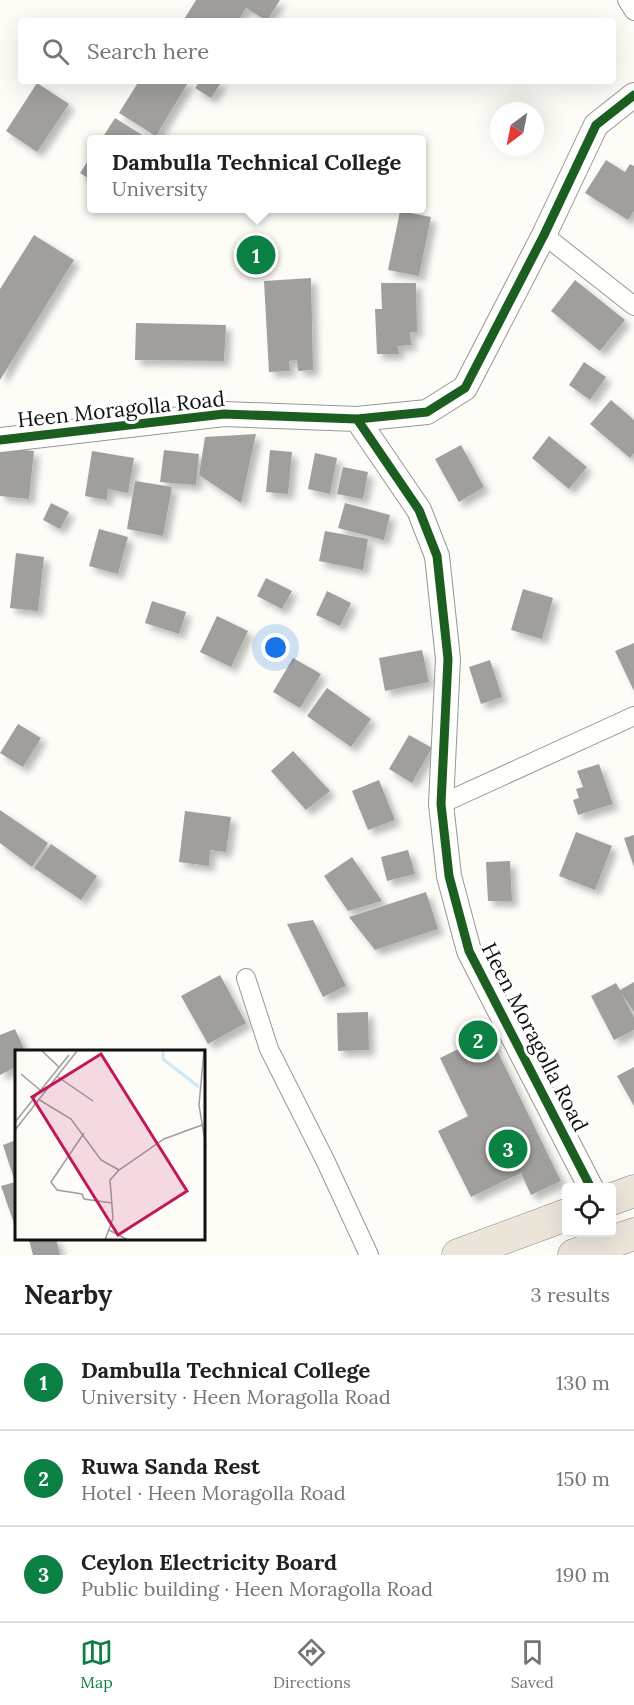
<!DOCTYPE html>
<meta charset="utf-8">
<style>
body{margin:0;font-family:Lora,serif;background:#f2f2f2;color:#202124}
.controls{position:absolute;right:18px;bottom:18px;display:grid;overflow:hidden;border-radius:6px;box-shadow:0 6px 24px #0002}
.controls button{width:54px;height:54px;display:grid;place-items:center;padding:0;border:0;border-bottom:2px solid #e0e0e0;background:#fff;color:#202124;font:30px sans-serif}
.compass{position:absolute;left:490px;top:102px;width:54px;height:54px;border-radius:50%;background:#fff;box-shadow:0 6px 24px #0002;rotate:212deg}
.you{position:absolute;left:276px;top:648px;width:21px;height:21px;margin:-15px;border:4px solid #fff;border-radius:50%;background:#1a73e8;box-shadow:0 0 0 9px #1a73e833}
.badge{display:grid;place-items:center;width:39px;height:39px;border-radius:50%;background:#0b8043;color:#fff;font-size:20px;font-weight:700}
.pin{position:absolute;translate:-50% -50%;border:3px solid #fff;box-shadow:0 2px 6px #0006}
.popup{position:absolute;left:87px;top:135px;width:339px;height:78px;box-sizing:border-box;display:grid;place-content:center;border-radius:6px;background:#fff;filter:drop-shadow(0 2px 4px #0005);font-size:20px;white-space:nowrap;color:#757577}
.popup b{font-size:22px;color:#202124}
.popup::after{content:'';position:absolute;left:50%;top:100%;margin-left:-12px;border:12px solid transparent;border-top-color:#fff}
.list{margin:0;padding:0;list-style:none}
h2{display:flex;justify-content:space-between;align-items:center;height:78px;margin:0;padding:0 24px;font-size:26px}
h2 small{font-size:20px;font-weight:400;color:#757577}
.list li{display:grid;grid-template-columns:39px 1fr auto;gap:18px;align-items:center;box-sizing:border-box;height:96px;padding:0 24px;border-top:2px solid #e0e0e0}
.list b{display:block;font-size:22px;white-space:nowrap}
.list p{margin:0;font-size:20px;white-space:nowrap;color:#757577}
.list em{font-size:20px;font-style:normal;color:#757577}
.icon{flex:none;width:33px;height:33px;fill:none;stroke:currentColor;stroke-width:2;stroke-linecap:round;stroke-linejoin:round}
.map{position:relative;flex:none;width:634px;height:1255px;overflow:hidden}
.search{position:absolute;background:#fff;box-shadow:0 6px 24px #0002;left:18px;right:18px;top:18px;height:66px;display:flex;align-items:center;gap:15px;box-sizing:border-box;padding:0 21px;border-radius:6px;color:#757577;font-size:22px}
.sheet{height:366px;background:#fff}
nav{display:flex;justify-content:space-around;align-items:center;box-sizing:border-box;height:84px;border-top:2px solid #e0e0e0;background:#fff;font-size:16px;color:#757577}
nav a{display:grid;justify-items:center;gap:3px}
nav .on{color:#0b8043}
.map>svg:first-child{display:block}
.building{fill:#a19f9c;filter:url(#shadow)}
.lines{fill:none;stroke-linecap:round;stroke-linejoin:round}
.minor-casing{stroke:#979795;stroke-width:20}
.tertiary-casing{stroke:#979795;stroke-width:26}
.trunk-casing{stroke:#858482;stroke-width:33}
.minor{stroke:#fffffe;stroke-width:18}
.tertiary{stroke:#fffffe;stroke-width:24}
.trunk{stroke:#ece5da;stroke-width:32}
.cycleway-casing{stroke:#fff;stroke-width:13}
.cycleway{stroke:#1b5e20;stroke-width:9}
.labels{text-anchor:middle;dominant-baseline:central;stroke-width:6;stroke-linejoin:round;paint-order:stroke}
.street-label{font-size:21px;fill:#111;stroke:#fff}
.inset-river{fill:none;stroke:#cde8f7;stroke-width:3}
.inset-road{fill:none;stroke:#9f9e9b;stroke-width:1.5}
.view{fill:#c2185b;fill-opacity:0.15;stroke:#c2185b;stroke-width:3}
.inset-edge{fill:none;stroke:#111;stroke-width:3}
</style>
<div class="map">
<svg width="634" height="1255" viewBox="0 0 634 1255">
<defs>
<filter id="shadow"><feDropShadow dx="5.5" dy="5.5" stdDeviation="3" flood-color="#0004"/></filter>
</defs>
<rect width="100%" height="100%" fill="#fdfcf7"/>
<path class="building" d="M196 0H280L267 21 246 8 238 21H183Z
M139 81H189L156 136 119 113Z
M200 81H222L211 98 195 88Z
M37 83 69 104 37 152 6 131Z
M115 118 150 140H101Z
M91 156V180L80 173Z
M606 160 625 172 630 164 634 166V211L628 220 585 193Z
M400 211 431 217 419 276 388 270Z
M34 235 74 260 0 380V289Z
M311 278 313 370 298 371 297 360 289 361 290 371 269 372 264 281Z
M575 280 625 320 600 351 551 311Z
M381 283H416L417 332H410L411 345 398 346 399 354H377L375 309H382Z
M136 323 226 325 224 361 135 360Z
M584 362 606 377 590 400 569 385Z
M611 400 634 420V453L630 458 590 424Z
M256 434 241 503 199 475 205 437Z
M549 436 587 467 569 489 532 458Z
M461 445 484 487 459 502 435 459Z
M0 448 34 451 29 499 0 496Z
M164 450 199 454 196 485 160 482Z
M270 450 292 452 288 494 266 492Z
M92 451 134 458 128 493 108 489 107 500 85 496Z
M315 453 337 458 330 494 308 489Z
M343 467 368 472 363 499 337 494Z
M135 481 172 487 163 536 127 529Z
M51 503 69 512 60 529 43 520Z
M345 503 390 515 384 540 338 528Z
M99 529 128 537 118 574 89 566Z
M325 531 368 539 363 570 319 561Z
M16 553 44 557 38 611 10 608Z
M266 578 292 591 282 609 257 596Z
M523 589 553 598 542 639 511 630Z
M327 591 351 603 340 626 316 615Z
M152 601 186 612 179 634 145 623Z
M217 616 248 631 231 667 200 652Z
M634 643V691L615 651Z
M422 650 429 682 385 691 379 658Z
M293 658 321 674 300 708 273 692Z
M490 660 502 697 481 704 469 667Z
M327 688 371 719 351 747 307 716Z
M18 724 41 738 23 767 0 753Z
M409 735 432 748 412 783 389 769Z
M293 751 330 791 306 810 271 771Z
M599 764 613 804 578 815 573 800 579 798 576 789 583 787 577 771Z
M379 780 395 820 368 830 352 791Z
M0 810 48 843 32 867 0 843Z
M185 811 231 817 226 852 210 850 209 866 179 862Z
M576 832 612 846 595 890 559 876Z
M634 835V867L624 838Z
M51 844 97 876 81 900 34 868Z
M408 850 415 874 387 881 381 857Z
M352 857 382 901 348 911 324 876Z
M510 861 512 901H488L486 862Z
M426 892 438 929 375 950 349 917Z
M313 920 346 986 323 997 287 924Z
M220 975 246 1023 208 1044 181 996Z
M634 982V1012L621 993 634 1017V1030L614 1040 591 996 616 983 620 990Z
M368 1012 369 1050 338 1051 337 1013Z
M15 1029 25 1051H16V1067L0 1075V1035Z
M489 1034 561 1181 531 1195 521 1173 471 1197 438 1131 468 1116 440 1058Z
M634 1067V1106L617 1076Z
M16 1140V1229L1 1186 15 1182 3 1145Z
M36 1238H56L60 1255H33L29 1240Z"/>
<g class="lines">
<g class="minor-casing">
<path id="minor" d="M627 0 634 11
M544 235 634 306
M441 804 634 716
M246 978 269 1049 325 1160 369 1255"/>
</g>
<g class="tertiary-casing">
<path id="tertiary" d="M357 419 427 412 465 388 544 235 596 125 634 95
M0 440 224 414 357 419 419 510 437 556 448 659 441 804 449 876 469 951 591 1188"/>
</g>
<g class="trunk-casing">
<path id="trunk" d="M612 1199 634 1191
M458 1255 566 1215
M574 1255 634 1234"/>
</g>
<use href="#minor" class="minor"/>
<use href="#tertiary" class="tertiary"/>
<use href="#trunk" class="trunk"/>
<g class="cycleway-casing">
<path id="cycleway" d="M357 419 427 412 465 388 544 235 596 125 634 95
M0 440 224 414 357 419 419 510 437 556 448 659 441 804 449 876 469 951 591 1188"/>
</g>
<use href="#cycleway" class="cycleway"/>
</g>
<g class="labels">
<g class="street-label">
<text transform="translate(121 409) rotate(-6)">Heen Moragolla Road</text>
<text transform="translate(535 1037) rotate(63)">Heen Moragolla Road</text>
</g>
</g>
<g transform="translate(15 1050)">
<rect width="190" height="190" fill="#fdfcf7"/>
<path class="inset-river" d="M148 1V9L184 37"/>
<path class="inset-road" d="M27 1 44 17M189 1 184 55 191 97M6 24 25 40M43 27 78 51M23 49 56 69 86 110 104 120 149 89 187 75M0 72 54 5M0 80 62 1M69 83 36 132 42 140 67 144 69 149 97 153M94 180 113 190M90 190 98 168 95 130 104 120"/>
<path class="view" d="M86 4 172 141 103 185 17 47Z"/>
<rect width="190" height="190" class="inset-edge"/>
</g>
</svg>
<div class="controls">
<button><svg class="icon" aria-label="locate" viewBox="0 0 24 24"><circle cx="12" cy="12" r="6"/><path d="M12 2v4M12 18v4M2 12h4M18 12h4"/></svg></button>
</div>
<svg class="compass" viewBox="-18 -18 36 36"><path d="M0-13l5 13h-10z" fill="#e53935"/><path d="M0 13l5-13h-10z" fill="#757577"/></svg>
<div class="you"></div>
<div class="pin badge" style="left:256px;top:255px">1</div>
<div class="popup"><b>Dambulla Technical College</b>University</div>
<div class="pin badge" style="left:478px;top:1040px">2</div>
<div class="pin badge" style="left:508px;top:1149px">3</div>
<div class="search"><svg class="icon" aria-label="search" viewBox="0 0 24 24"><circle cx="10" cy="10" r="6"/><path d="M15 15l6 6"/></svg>Search here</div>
</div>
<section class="sheet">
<h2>Nearby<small>3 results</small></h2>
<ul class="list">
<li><span class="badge">1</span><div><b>Dambulla Technical College</b><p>University · Heen Moragolla Road</p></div><em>130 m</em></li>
<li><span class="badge">2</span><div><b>Ruwa Sanda Rest</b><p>Hotel · Heen Moragolla Road</p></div><em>150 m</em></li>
<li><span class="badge">3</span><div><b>Ceylon Electricity Board</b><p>Public building · Heen Moragolla Road</p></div><em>190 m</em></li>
</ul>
</section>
<nav>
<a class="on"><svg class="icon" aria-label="map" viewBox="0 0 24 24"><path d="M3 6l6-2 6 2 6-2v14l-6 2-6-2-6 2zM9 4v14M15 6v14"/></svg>Map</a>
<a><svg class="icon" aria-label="directions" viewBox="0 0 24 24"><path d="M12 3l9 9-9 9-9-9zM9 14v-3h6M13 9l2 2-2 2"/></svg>Directions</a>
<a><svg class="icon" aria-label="saved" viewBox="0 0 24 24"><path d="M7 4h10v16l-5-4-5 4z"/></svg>Saved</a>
</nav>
